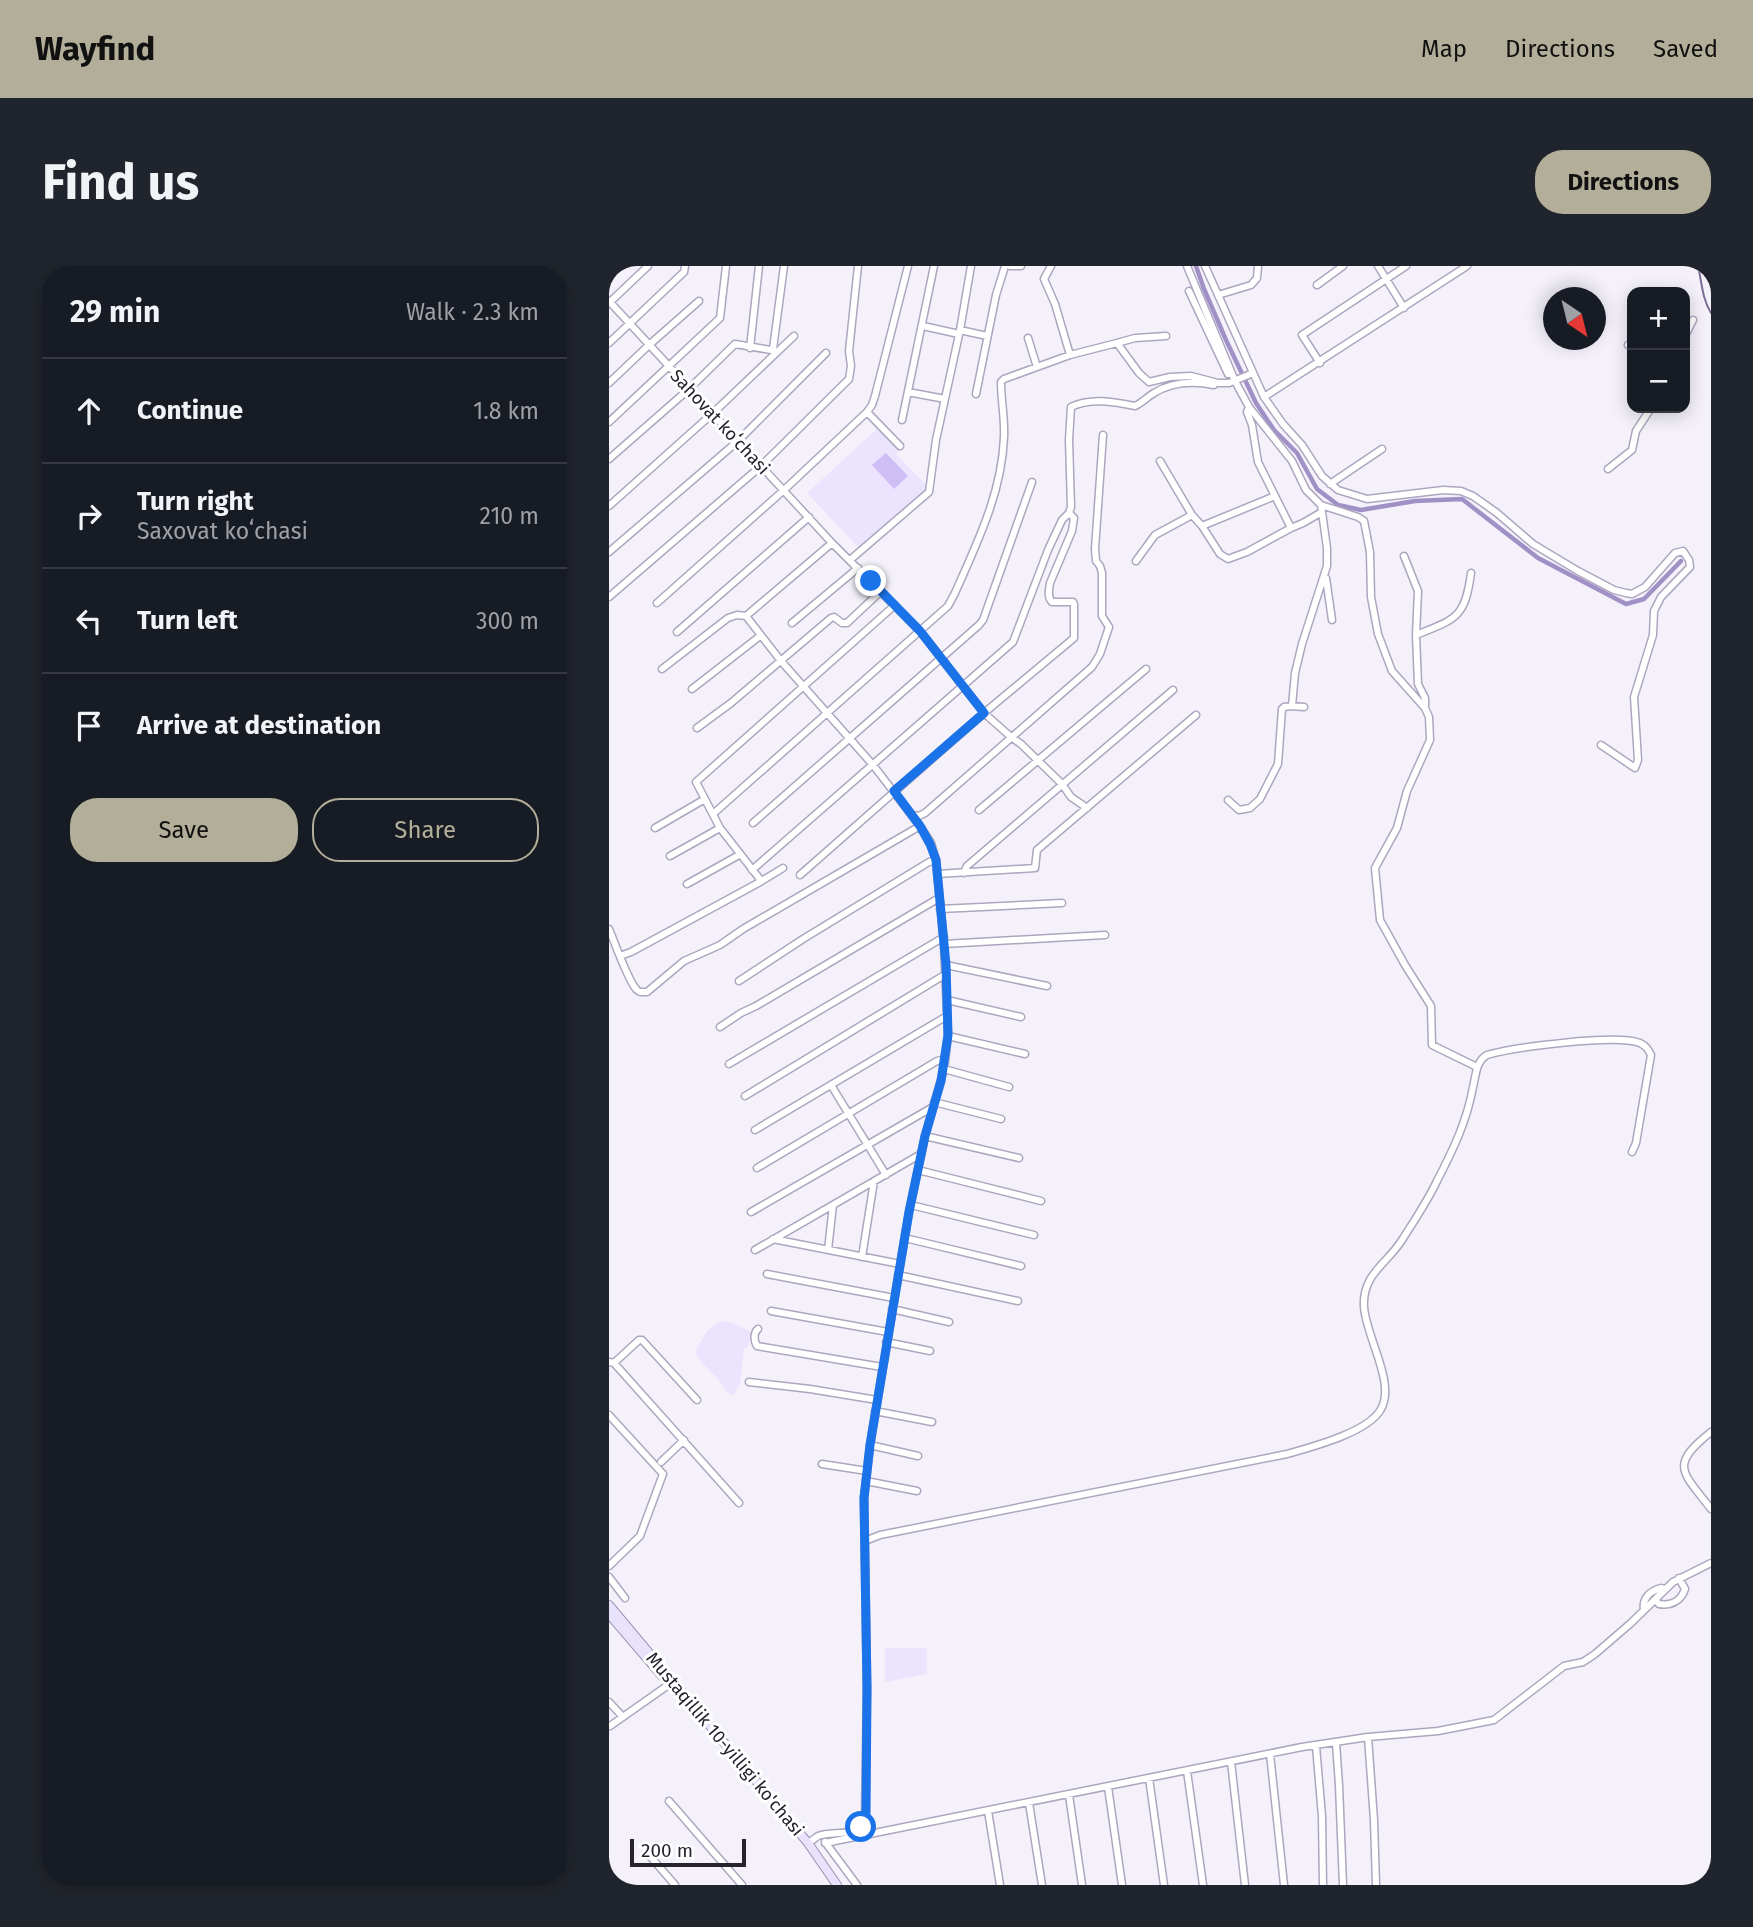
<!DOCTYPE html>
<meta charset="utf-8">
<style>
body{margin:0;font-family:"Fira Sans",sans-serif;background:#20242c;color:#f1f3f6}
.controls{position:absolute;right:21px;top:21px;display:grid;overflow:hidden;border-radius:14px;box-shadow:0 4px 18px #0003}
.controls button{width:63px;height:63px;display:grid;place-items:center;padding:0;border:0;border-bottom:2px solid #363941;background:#171b24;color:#f1f3f6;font:35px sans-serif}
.compass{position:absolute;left:934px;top:21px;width:63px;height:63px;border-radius:50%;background:#171b24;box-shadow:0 4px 18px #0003;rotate:145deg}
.scale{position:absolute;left:21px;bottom:18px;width:116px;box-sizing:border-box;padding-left:7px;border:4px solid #26232d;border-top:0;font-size:19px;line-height:24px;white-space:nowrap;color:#26232d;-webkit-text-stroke:5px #fff;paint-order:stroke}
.stop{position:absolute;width:21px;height:21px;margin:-16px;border:5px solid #1a73e8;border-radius:50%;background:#fff}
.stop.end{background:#1a73e8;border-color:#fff;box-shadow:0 2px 7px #0008}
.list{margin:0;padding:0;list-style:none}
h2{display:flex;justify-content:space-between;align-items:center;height:91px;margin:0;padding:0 28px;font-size:30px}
h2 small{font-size:23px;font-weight:400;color:#9ea1a6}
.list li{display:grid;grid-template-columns:46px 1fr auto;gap:21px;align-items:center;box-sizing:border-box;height:105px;padding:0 28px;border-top:2px solid #363941}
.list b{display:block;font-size:26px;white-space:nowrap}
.list p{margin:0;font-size:23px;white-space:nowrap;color:#9ea1a6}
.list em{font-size:23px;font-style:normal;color:#9ea1a6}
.actions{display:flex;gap:14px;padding:21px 28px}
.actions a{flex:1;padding:16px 0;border:2px solid #b3ae99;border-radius:28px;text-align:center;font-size:24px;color:#b3ae99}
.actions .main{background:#b3ae99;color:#111}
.icon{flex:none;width:38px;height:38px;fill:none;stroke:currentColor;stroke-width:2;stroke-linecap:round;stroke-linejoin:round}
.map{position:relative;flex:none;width:1102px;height:1619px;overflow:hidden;border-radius:28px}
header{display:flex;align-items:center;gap:42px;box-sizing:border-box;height:98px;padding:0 35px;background:#b3ae99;color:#111}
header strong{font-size:33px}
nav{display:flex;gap:38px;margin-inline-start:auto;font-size:24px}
.intro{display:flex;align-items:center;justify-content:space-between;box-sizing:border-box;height:168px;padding:0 42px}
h1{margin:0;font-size:49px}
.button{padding:18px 32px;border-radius:28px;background:#b3ae99;color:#111;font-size:24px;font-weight:700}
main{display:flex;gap:42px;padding:0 42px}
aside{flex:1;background:#171b24;border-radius:28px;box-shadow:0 4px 18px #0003}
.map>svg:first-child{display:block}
.built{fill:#ebe4ff}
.green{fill:#cfbef6}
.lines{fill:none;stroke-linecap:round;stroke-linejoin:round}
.stream{stroke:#7b6f98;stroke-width:2}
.canal{stroke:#a090c6;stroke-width:4.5}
.minor-casing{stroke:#ada6bf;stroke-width:9}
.major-casing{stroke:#9c93b2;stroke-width:10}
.minor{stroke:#fff;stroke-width:6}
.major{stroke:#e9e2fc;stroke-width:8}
.route{stroke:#1a73e8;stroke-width:9}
.labels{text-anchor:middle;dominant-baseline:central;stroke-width:6;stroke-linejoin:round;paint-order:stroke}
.street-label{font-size:18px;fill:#26232d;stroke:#fff}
</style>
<header>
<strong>Wayfind</strong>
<nav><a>Map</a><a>Directions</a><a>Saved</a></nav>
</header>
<div class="intro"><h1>Find us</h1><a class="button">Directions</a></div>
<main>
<aside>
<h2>29 min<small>Walk · 2.3 km</small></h2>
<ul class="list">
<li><svg class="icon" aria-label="ahead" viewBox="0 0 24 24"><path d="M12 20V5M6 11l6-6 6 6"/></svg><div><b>Continue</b></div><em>1.8 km</em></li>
<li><svg class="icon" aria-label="right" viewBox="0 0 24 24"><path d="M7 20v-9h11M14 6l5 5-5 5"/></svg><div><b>Turn right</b><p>Saxovat koʻchasi</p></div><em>210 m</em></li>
<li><svg class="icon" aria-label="left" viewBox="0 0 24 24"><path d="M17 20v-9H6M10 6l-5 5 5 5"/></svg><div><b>Turn left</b></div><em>300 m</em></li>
<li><svg class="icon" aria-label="arrive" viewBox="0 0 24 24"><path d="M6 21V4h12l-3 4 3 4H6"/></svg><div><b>Arrive at destination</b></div></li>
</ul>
<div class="actions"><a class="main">Save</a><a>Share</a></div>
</aside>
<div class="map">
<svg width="1102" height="1619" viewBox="0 0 1102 1619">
<rect width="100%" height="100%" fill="#f4f1fb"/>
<path class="built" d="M270 161 292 183 287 188 319 221 250 282 198 227Z
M117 1055 133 1061 142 1066 139 1081 135 1082 131 1118 125 1129 118 1127 109 1113 92 1096 87 1087 88 1081 99 1064 108 1057Z
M276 1382H318V1408L276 1416Z"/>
<path class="green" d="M277 187 299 210 285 223 263 199Z"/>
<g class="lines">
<path class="stream" d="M1089 0C1093 17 1093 32 1102 47
M1091 5 1102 0"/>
<path class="canal" d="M587 0 595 23 617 74 647 137 665 164 688 187 708 223 729 239 752 244 806 235 853 233 929 292 1017 338 1035 333 1072 295"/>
<g class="minor-casing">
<path id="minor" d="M401 0H412
M442 0 435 13 446 38 461 89
M578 0 626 115 640 141 683 195 697 224 712 239 718 282V300L693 378 686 407 683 440 675 441 673 443 669 498 651 533 641 542 630 544 619 534
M596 0 655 131 674 158 693 179 713 210 729 224 758 233 834 224 852 225 864 230 888 247 924 278 969 305 1005 324 1017 327 1023 328 1036 321 1066 287 1074 285 1080 294 1081 301 1052 331 1045 345 1044 369 1025 431 1029 494 1026 502 992 479
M769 0 795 42
M708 19 734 0
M580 25 619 108
M609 29 642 19 648 12 649 0
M0 35 223 277 311 365 375 447 402 471 412 478 453 518 462 531 478 542
M0 37 39 0
M314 60 350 68
M351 64 378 70
M1076 70 1084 54
M419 72 428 101
M0 77 75 6 76 0
M508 77 526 72 557 70
M1019 79 1023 81
M141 82 150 0
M711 97 693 69 797 0
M0 117 40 79 90 35
M299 126 336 133
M367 128 387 29 396 0
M655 131 858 0
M640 141 638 146 643 159 649 196 666 230
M258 146 291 180
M293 154 325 0
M0 156 111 52 117 0
M0 193 80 123 126 78 162 84 164 83 175 0
M551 195 583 249
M999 203 1023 184 1027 165 1042 142
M721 218 773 183
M712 239 749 251 755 255 761 286 762 331 769 368 783 405 816 442 820 451 821 474 798 525 788 562 766 602 771 654 796 699 822 740 823 779 868 801
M0 240 103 148 185 70
M593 260 611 288 619 293 638 286 682 262
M0 286 129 175 217 87
M795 290 809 325 807 369 809 418 816 432V442
M241 294 320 226 327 174 351 64 362 0
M527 295 546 269 583 249 593 260 666 230 682 262 694 257 713 246
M717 312 723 354
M0 331 152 200 240 113 242 100 240 85 249 0
M48 337 175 224 258 146 263 139 266 130 299 0
M137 350 172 395 264 499 311 560 322 577 327 594 335 678 339 770 335 803 316 870 300 946 261 1179 255 1232 258 1422 256 1551C251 1573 225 1564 209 1570 206 1572 203 1575 199 1577
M137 350 223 277
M183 357 249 302
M68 366 200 251
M807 369C847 353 856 352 862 307
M53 403 119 352 128 349 137 350
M83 423 151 370
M683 440 695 441
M88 462 122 437 222 352 225 351 233 357H238L272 325
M370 544 537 403
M104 548 339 340 346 327C368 277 393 227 395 171 396 153 392 135 392 116L395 113 461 89 508 77 530 107 540 116 561 111 582 110 609 117H620L644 107
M304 549 310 550 316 547 483 401 491 388 500 361 493 350V307L491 300 487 295 486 283 494 169
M144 557 370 359 374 354 423 216
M46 562 96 533
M61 590 111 562
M143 604 404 376 439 284 453 254 460 247 462 241 460 174 462 141C482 131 506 136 526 140 533 137 538 131 545 127 563 116 584 115 605 119
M355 607 358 600 564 424
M328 608 426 602 428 584 587 449
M191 609 375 447 465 372V338L464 336H443C438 331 440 323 441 317L463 265 465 252 460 247
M151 616 174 602
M78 618 130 589
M331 643 453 637
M0 663C6 677 18 712 27 723 31 727 32 726 38 726L75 695 111 679 134 663 311 560
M335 678 496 669
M11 690 22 686 151 616 150 612 111 562 87 516 286 339
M337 699 438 720
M130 715 194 673 320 596 327 594
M338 734 412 751
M111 761 132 747 147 740 330 632
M339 770 416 788
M120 798 335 671
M335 803 400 821
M222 819 277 909
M136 830 337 708
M325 836 392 853
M146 864 338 750
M316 870 410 892
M148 902 328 795 336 793
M309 904 432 935
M302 939 425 969
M142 946 324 841
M296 972 412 1000
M164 973 291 998
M146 984 312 888
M219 984 224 939
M253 991 265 915
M158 1008 285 1032
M289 1009 409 1035
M283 1043 340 1056
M162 1045 279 1066
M149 1063C144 1067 145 1075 148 1080L273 1101
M277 1076 321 1085
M0 1096 5 1097 130 1237
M5 1097 30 1074H33L88 1134
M140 1116 201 1123 268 1134
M266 1145 323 1156
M0 1149 54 1208 31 1270 0 1300
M1102 1166C1059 1200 1074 1206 1102 1243
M261 1179 309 1190
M52 1196 75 1174
M213 1198 258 1205
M257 1215 308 1225
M256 1275 271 1269 678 1188C703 1181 760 1166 772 1143 787 1117 757 1071 755 1041 753 1008 778 998 793 974 805 955 818 936 828 915 844 884 858 855 864 821 867 809 867 795 878 789 906 781 1006 768 1031 777 1037 780 1039 783 1042 789L1027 877 1023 886
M0 1311 16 1332
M1046 1334 1050 1338C1062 1340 1072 1335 1076 1323L1070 1312
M1035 1344C1033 1332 1041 1325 1052 1322L1056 1323
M0 1436 14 1451
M1 1460 65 1415
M759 1471 765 1554 767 1619
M727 1477 730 1519 734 1619
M707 1480 713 1550 714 1619
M661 1488 675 1619
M622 1496 636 1619
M578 1505 594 1619
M540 1512 555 1619
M499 1521 513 1619
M460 1529 473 1619
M60 1535 133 1619
M420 1537 433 1619
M379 1545 391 1619
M216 1576 248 1619
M216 1577 693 1481 759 1471 829 1465 885 1454 955 1400 974 1396 986 1388 1022 1357 1064 1316 1102 1297
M40 1589 66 1619"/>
</g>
<g class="major-casing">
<path id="major" d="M0 1339 199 1577 228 1619
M0 1348 53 1410"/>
</g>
<use href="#minor" class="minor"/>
<use href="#major" class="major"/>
</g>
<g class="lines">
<path class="route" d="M252 1561 256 1557 257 1548 258 1422 255 1232 261 1179 300 946 316 870 332 815 339 769 337 699 327 594 321 578 311 560 285 525 375 447 311 365 262 315"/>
</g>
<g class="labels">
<g class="street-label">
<text transform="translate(111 156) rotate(47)">Sahovat koʻchasi</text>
<text transform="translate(116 1478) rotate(50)">Mustaqillik 10-yilligi ko'chasi</text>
</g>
</g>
</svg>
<div class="controls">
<button>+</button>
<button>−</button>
</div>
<svg class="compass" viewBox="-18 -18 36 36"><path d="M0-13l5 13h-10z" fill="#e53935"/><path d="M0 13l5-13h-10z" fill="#9ea1a6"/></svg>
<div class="scale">200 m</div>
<div class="stop" style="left:252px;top:1561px"></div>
<div class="stop end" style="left:262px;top:315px"></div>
</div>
</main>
